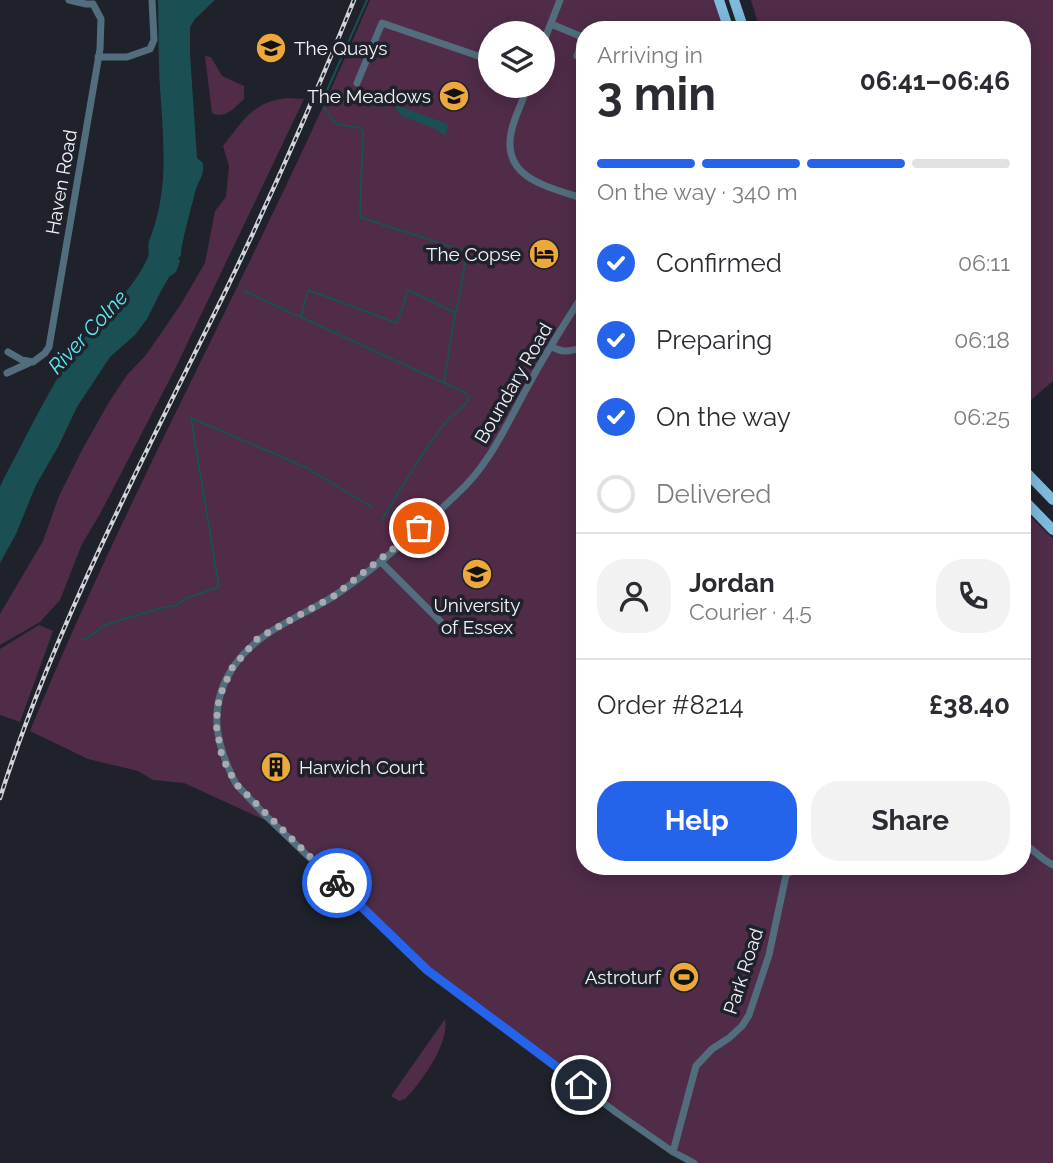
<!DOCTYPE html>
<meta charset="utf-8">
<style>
body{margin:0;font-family:Raleway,sans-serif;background:#f2f2f3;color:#2b2b33;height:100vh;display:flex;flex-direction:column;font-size:26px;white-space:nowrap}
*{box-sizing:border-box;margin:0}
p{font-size:23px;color:#7c7c81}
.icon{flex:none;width:38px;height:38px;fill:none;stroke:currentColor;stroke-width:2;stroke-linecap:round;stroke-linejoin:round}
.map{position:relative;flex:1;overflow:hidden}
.drawer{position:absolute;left:576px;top:21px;width:455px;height:854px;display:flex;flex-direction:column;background:#fff;border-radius:28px;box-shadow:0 4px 18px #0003}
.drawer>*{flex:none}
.tools{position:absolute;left:478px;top:21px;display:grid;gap:14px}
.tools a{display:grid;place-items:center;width:77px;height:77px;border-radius:50%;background:#fff;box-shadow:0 4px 18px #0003;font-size:35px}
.pin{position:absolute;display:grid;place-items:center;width:60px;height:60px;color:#fff;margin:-30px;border:4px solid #fff;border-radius:50%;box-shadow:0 2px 7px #0007}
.courier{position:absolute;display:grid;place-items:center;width:70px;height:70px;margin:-35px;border:5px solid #2563eb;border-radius:50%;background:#fff;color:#222;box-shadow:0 2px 9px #0007}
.summary em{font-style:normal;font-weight:700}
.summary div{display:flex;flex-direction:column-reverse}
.summary{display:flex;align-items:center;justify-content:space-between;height:119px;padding:0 21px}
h1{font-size:46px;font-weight:700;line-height:52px}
.bar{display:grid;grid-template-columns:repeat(4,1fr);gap:10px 7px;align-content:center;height:84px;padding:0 21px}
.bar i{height:9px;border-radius:5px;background:#e1e1e2}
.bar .selected{background:#2563eb}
.bar p{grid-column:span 4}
.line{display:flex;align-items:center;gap:18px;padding:0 21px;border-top:2px solid #e1e1e2}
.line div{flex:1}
.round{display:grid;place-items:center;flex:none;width:74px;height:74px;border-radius:28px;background:#f2f2f3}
ol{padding:0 21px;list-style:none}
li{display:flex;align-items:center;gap:21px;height:77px}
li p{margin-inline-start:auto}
li .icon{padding:7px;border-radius:50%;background:#2563eb;color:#fff;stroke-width:4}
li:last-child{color:#7c7c81}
li i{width:38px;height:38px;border:4px solid #e1e1e2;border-radius:50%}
.cta{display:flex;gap:14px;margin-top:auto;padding:14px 21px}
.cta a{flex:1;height:80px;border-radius:28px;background:#2563eb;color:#fff;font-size:28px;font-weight:700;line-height:80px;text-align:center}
.cta a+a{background:#f2f2f3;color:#2b2b33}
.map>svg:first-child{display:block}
</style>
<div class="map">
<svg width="1053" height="1163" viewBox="0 0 1053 1163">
<rect width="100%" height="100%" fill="#1f222b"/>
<!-- green -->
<path fill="#502c49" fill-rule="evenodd" d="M370,0H714L723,30H584V866H1022V508L1053,539V1163H694L673,1152L451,990L278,826L184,783L153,780L138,771L88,759L30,731C132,482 265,248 370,0ZM490,33H542V86H490Z
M751,0H1053V381L1025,405L1022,401V30H760Z
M205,56L211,57L222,76L244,86V99C235,107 225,120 212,113Z
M288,98L304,99L176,367L100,514L82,544L60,600L40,622L0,645V614L43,541L59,496L82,450L109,402L127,375L146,355L181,304L205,263L215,211L226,197L229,166L223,146C243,121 253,101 288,98Z
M39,625L53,631L20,722L0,715V649Z
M445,1019C450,1043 421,1083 405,1099L399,1101L391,1096Z"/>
<!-- water -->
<path fill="#1a4f53" d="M158,0H215L195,19L190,27V54L197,158L203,163C204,177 200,177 196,189C193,201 180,247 181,256L178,258L180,261L176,272L169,277L161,291L147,319L135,335L110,357L77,407L58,447L36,485L16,534L0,563V487L4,478C28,434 50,385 80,344C102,315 134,290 148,257C150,252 147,247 149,241C168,194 164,152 161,101C158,68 159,34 158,0Z
M393,104L445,123L448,126L445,136L435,129L400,115Z"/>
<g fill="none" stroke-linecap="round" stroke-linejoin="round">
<!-- stream -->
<path stroke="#1a4f53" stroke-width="2" d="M313,96L325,95L367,0
M244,291L466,393L469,397C464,411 452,413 444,424C421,455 401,487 382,520
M301,317L308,290L397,323L408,290L456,313L467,252L360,217L363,131L360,128L336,124L325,109L322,95
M444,382L455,315
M82,639H86L105,625L161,608L175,606L187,598L219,587L191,418L307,468L373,508"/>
<!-- minor -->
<path stroke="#526e7e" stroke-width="7" d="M69,0L86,4H93
M551,24L580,36L582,42L577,56
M542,46L560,0
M98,57H127L150,49L154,40L152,0
M357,83L382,23L490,60
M528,86C523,101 514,117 511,133C502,180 551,187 584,199
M584,293C565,323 546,352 529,384C507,423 491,463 457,494C419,530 378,567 334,596C298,619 257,630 232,669C207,708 216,745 236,784L265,815L427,970L617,1113L673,1152L694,1163
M551,346C563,354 571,351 584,347
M8,352L22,360L33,362L45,353L49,347L100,49L101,19L93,4
M7,373L29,363
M380,561L440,621
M1022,843C1034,849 1040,859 1053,865
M673,1152L696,1066L712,1049L729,1038L742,1026L749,1015L769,955L786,875L798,866"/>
<!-- major -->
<path stroke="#7fbadc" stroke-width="10" d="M719,0L729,30
M734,0L744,30
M1022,468L1053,500
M1022,498L1053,530"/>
<!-- rail casing -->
<g stroke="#d2d4da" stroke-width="4.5">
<path id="rail" d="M0,798C57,620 146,454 228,286C273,192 315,97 354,0"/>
</g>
<!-- rail -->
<use href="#rail" stroke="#1f222b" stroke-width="2" stroke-dasharray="5" stroke-linecap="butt"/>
</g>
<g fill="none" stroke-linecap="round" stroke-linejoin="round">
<!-- done -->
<path stroke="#a8aab2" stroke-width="7" stroke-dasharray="0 12.6" d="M337,883L236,784L222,757L216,724L219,698L232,668L258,638L334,596L419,528"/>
<!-- route -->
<path stroke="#2563eb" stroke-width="9" d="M337,883L427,970L581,1085"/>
</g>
<!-- icons -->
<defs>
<g id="university-disc" transform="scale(1.575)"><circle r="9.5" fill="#eda83b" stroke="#1f222b"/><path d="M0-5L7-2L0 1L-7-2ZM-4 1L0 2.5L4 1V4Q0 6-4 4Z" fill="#111"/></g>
<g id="hotel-disc" transform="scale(1.575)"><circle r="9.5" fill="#eda83b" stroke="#1f222b"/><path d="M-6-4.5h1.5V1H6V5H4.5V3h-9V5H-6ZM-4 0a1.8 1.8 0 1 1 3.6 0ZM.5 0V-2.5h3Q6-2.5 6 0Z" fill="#111"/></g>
<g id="building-disc" transform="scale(1.575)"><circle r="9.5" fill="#eda83b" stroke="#1f222b"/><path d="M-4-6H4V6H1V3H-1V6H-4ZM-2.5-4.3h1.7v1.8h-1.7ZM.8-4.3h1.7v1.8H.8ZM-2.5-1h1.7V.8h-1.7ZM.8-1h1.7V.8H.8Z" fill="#111"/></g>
<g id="stadium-disc" transform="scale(1.575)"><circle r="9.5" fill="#eda83b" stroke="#1f222b"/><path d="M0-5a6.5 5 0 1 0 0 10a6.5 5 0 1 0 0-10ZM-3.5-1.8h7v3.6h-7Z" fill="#111"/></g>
</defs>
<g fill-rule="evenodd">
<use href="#university-disc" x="271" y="48"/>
<use href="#university-disc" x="454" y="96"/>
<use href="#hotel-disc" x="544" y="254"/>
<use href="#university-disc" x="477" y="574"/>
<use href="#building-disc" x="276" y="767"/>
<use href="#stadium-disc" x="684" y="977"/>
</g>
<g text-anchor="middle" stroke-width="7" stroke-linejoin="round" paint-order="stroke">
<!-- poi labels -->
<g font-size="19" fill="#f2f4fa" stroke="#1f222b" text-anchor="end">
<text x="294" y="55" text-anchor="start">The Quays</text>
<text x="431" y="103">The Meadows</text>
<text x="521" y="261">The Copse</text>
<text x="477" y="612" text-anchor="middle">University<tspan x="477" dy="22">of Essex</tspan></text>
<text x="299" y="774" text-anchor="start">Harwich Court</text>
<text x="661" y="984">Astroturf</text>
</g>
<!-- street labels -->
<g font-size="19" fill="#f2f4fa" stroke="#1f222b">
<text transform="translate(61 182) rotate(-80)" y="7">Haven Road</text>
<text transform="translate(513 383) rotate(-60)" y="7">Boundary Road</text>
<text transform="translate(743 971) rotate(-72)" y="7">Park Road</text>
</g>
<!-- water labels -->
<g font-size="21" font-style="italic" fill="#5decf6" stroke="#1f222b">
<text transform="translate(88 332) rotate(-47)" y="7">River Colne</text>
</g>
</g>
</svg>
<div class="tools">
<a><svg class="icon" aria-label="layers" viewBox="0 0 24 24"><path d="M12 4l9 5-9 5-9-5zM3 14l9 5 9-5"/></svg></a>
</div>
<div class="pin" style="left:419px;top:528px;background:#ea580c"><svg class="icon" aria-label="bag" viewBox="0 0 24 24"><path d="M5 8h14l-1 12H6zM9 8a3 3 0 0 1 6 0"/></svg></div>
<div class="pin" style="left:581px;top:1085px;background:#1f2937"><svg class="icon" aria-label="home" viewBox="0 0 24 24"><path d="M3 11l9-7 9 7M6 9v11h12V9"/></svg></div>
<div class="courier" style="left:337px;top:883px"><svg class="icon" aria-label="bike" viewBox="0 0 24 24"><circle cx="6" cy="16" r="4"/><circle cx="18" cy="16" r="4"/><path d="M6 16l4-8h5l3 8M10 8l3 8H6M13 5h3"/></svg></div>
<section class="drawer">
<div class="summary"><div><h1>3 min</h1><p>Arriving in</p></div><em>06:41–06:46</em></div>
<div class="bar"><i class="selected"></i><i class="selected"></i><i class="selected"></i><i></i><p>On the way · 340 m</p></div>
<ol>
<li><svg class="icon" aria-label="check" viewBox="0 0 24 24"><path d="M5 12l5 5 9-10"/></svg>Confirmed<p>06:11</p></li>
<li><svg class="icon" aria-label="check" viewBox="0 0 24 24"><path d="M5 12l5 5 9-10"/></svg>Preparing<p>06:18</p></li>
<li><svg class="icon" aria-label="check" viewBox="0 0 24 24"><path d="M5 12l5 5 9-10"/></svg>On the way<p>06:25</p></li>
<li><i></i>Delivered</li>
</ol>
<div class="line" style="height:126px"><a class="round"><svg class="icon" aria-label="person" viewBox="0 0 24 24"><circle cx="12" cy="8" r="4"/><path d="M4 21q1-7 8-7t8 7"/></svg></a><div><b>Jordan</b><p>Courier · 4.5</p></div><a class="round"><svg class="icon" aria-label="phone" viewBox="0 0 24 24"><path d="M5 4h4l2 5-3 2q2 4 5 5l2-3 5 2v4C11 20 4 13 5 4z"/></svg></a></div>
<div class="line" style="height:91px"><div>Order #8214</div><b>£38.40</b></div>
<div class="cta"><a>Help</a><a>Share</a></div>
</section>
</div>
